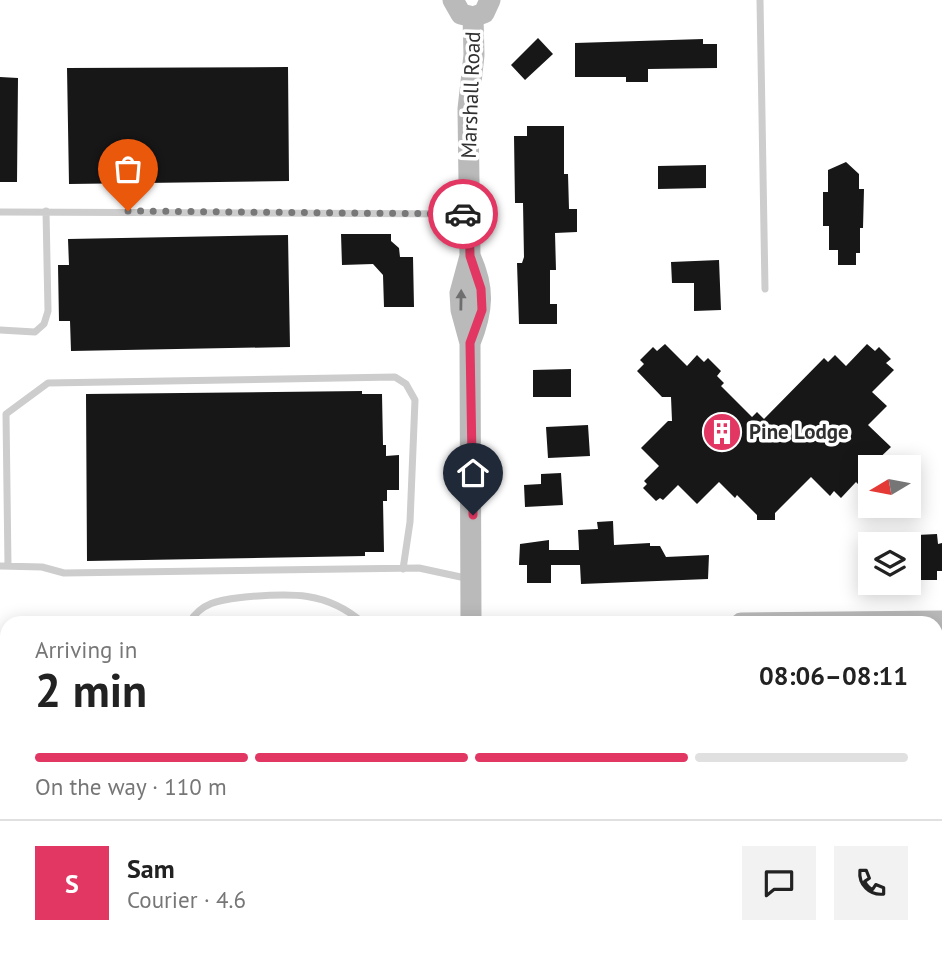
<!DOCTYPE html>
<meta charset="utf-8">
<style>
body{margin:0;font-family:"PT Sans",sans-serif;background:#f2f2f2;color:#222;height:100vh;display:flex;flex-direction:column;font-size:26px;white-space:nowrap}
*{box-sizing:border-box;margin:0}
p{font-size:23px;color:#767676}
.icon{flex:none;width:38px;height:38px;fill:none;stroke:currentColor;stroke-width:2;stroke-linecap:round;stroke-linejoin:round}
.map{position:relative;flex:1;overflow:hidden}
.panel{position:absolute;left:0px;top:616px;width:943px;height:343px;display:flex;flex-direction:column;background:#fff;border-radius:21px 21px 0 0;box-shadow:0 4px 18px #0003}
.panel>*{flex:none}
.needle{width:46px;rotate:260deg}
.tools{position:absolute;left:858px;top:455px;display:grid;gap:14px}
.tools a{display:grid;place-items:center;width:63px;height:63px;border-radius:0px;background:#fff;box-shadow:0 4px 18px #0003;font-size:35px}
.pin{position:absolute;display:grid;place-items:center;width:60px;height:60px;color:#fff;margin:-72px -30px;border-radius:50% 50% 50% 0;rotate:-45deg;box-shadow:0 0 7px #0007}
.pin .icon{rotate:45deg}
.courier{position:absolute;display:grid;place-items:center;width:70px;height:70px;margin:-35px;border:5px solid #e23762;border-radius:50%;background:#fff;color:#222;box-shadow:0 2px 9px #0007}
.head em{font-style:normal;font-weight:700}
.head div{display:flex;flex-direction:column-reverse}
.head{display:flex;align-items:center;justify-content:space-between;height:119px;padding:0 35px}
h1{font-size:46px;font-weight:700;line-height:52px}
.bar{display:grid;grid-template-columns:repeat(4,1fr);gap:10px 7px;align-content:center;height:84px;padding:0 35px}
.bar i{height:9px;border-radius:5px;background:#e0e0e0}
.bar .selected{background:#e23762}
.bar p{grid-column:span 4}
.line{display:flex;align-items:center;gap:18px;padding:0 35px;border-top:2px solid #e0e0e0}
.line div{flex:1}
.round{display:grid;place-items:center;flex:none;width:74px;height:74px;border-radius:0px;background:#f2f2f2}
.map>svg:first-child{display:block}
</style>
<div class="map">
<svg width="942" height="959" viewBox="0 0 942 959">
<rect width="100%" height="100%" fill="#fff"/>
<!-- building -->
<path fill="#171717" d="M538,38L553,54L525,80L511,65Z
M703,39V44H717V68L648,69V82H626V77H575V43Z
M288,67L289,181L69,184L67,68Z
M0,77L18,78L17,182H0Z
M527,126H564V174H568L569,209H577V232L555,233L556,270H550V304H557V324H519L517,263H522L524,257L523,203H515L514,136H527Z
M846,162L859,174V189H864L863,228H860V253H856V265H838V250H829V226H823V192H828V170Z
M706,165V188L658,189V166Z
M341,234H391V241L399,248L400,257H413L414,307H384L383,275L373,264L342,265Z
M288,235L290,347L71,351L70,321H59L58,265H69L68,239Z
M719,260L721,310L694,311V283H672L671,262Z
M665,344L687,366L697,355L704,362L708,358L721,371L717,376L724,383L721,386L752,417L757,412L764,419L824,358L828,362L835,355L846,366L867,344L875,351L879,347L891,359L886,363L894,370L872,392L887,406L868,425L891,447L870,467V496L856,482L841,498L834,491L830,496L811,477L775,513V520H757V515L737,495L735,498L719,482L697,504L678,485L663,500L660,498L656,501L643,488L647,484L644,481L659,466L641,448L668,421H672L671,397H662L637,371L644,364L640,360L653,347L657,351Z
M571,369V397H533V370Z
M362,391V394H382L383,445H386V456L399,455V490H387V501H383L384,552H365V556L87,561L86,394Z
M588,425L590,456L548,458L546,427Z
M561,473L563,505L525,507L524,485L541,484V474Z
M613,521L614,545L650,543V546H660L666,557L709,555L708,579L581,584L580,565H551V583H527V565H519L520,544L549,540V550H579L578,530L598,529L597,522Z
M937,534L938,544L942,543V571H937V580H920L917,535Z"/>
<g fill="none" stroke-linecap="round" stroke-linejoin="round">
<!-- lane -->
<path stroke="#cdcdcd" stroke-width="7" d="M760,0L765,289
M0,212L468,214
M0,330L35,332L44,324L48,311L46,211
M0,566L42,567L64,573L419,568L470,579
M8,566L6,414L48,383L395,377L406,384L415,400L410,522L403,569
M189,623C202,601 221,600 245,597C290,593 327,591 363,623
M0,677L7,676"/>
<!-- secondary -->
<path stroke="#bababa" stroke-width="21" d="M453,0L461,14L473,17L484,13L490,0
M470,256C485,288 483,311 470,343
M471,623L470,343L461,310L460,293L470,256L468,109L474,55L473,17
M741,623L942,621
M936,644H942
M192,959L197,952"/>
</g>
<!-- one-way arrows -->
<defs><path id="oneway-solid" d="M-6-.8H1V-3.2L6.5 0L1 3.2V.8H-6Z" transform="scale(1.75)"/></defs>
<use fill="#6e6e6e" href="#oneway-solid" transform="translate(461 300) rotate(-89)"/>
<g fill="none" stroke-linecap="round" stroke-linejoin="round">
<!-- done -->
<path stroke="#787878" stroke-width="7" stroke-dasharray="0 12.6" d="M128,211L463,214"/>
<!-- route -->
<path stroke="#e23762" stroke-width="9" d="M463,214H469L470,256L481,289L482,310L470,343L473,515"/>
</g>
<!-- icons -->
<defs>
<g id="building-disc" transform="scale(2.0125)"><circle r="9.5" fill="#e23762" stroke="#fff"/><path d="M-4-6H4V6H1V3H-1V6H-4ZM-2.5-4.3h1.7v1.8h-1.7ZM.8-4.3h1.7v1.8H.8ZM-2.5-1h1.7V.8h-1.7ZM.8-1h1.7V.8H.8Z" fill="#fff"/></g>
</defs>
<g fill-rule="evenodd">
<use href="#building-disc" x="722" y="432"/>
</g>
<g text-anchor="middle" stroke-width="7" stroke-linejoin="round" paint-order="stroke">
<!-- street labels -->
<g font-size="21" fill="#303030" stroke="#fff">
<text transform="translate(471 95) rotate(-88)" y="7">Marshall Road</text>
</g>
<!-- poi labels -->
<g font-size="21" font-weight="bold" fill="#303030" stroke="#fff" text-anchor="start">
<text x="749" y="439">Pine Lodge</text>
</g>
</g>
</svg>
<div class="tools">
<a><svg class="needle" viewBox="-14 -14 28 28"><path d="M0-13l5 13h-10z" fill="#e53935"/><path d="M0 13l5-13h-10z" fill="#767676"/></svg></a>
<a><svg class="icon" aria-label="layers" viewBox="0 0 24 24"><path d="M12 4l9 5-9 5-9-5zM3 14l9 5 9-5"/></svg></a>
</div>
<div class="pin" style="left:128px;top:211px;background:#ea580c"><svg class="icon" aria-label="bag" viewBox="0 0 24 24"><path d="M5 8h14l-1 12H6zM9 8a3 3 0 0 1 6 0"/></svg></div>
<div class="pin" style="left:473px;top:515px;background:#1f2937"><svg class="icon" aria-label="home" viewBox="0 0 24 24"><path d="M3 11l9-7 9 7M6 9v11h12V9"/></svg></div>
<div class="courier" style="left:463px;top:214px"><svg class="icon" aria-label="car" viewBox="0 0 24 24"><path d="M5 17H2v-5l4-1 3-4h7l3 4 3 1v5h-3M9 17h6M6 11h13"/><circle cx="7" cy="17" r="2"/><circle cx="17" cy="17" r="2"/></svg></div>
<section class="panel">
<div class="head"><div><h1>2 min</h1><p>Arriving in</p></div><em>08:06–08:11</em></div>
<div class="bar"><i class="selected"></i><i class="selected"></i><i class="selected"></i><i></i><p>On the way · 110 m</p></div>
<div class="line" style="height:126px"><b class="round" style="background:#e23762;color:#fff">S</b><div><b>Sam</b><p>Courier · 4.6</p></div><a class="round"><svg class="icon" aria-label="chat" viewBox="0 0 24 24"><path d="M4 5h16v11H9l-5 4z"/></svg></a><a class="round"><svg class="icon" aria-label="phone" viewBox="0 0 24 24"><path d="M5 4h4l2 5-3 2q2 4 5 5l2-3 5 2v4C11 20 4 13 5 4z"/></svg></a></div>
</section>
</div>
